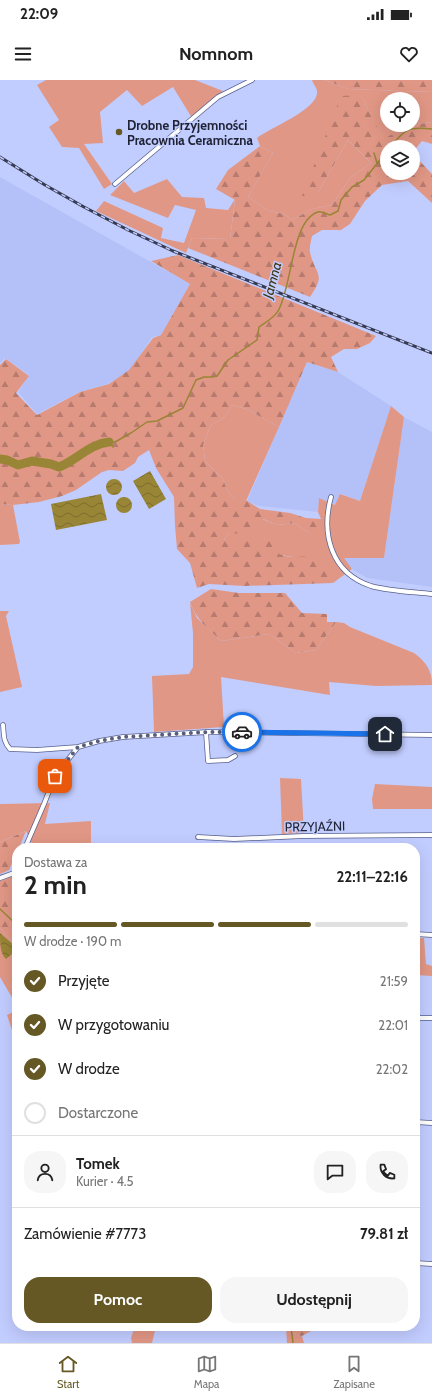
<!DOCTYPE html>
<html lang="pl">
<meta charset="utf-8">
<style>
body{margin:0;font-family:Cabin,sans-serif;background:#f6f6f6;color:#222;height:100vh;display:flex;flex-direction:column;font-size:15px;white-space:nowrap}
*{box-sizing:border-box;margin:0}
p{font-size:13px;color:#767676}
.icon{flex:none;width:22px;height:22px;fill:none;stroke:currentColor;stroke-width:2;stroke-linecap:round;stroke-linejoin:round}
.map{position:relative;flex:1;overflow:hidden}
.drawer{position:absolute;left:12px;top:763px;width:408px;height:488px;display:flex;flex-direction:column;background:#fff;border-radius:16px;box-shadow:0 4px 16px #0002}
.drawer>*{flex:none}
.controls{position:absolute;left:380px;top:12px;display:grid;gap:8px}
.controls a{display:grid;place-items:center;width:40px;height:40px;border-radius:50%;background:#fff;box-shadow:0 4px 16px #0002;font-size:20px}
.pin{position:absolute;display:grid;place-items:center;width:34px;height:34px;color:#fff;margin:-17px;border-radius:8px;box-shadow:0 2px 6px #0006}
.courier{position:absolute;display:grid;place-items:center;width:40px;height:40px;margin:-20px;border:3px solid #1a73e8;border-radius:50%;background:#fff;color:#222;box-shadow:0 1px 5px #0007}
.overview em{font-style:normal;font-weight:700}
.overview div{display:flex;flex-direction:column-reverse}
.overview{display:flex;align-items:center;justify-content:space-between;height:68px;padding:0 12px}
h1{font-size:26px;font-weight:700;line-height:30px}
.bar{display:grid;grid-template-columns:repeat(4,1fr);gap:6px 4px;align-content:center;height:48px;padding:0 12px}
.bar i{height:5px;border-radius:3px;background:#e0e0e0}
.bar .current{background:#655825}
.bar p{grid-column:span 4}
.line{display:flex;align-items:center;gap:10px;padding:0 12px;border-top:1px solid #e0e0e0}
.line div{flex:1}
.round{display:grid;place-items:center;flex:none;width:42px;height:42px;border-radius:16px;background:#f6f6f6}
ol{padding:0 12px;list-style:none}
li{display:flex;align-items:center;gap:12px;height:44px}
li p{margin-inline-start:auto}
li .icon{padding:4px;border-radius:50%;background:#655825;color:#fff;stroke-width:4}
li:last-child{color:#767676}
li i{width:22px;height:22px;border:2px solid #e0e0e0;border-radius:50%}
.action{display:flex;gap:8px;margin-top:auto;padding:8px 12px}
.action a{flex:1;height:46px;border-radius:16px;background:#655825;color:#fff;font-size:16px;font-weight:700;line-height:46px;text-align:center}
.action a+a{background:#f6f6f6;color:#222}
.status{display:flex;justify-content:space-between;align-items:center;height:28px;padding:0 20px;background:#fff;direction:ltr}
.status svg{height:11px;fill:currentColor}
header{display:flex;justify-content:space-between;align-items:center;height:52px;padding:0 12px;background:#fff;font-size:18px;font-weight:700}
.tab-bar{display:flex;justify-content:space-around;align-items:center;height:56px;border-top:1px solid #e0e0e0;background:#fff;font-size:11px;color:#767676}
.tab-bar a{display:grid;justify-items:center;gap:2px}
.tab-bar .current{color:#655825}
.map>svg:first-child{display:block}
</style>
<div class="status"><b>22:09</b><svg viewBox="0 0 49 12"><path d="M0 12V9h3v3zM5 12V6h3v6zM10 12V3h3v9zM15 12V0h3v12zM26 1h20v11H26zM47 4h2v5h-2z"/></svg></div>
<header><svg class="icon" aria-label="menu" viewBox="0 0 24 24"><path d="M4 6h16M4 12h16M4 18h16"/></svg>Nomnom<svg class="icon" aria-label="heart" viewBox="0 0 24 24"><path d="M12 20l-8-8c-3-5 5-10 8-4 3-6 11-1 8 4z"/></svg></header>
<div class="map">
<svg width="432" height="1263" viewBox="0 0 432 1263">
<defs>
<pattern id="forest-firs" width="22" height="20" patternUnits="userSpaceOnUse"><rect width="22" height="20" fill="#e19785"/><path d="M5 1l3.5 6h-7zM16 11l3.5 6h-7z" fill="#b67b6e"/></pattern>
<pattern id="water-waves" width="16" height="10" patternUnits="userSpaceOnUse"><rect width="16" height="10" fill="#998536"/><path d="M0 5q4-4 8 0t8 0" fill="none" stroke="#7c6c2e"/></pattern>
</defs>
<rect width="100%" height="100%" fill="#c2cdff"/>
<!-- built -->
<path fill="#b4c1f8" d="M0,97L190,204L161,255L152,257L130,290L108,304L79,312L37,334L18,312L29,295L5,278L0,283Z
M307,282L338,292L391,326L360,421L341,414L336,425L319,418L318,432L259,426L247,421Z
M404,337L432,352V507L367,498L352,489L343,478H384Z"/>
<!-- green -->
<path fill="#e19785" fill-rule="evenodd" d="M46,0H195L223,11L192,38L173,7L142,26L127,10L100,32L103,63L84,64L112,104L104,109L79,68L62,67L49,47L59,40L37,5Z
M312,0H325L348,9L432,12V42L411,45L383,60L361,15L316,116L348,60L371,83L350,98L332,125L312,129L292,140L284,134L269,131L248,117L273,73L260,66L257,58C269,48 320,29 317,11C317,8 313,4 312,0ZM387,19H413V45H387Z
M167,99L182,117L204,118L206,128L228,130L235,119L230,159L192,158L186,173L96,131L104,121L163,148L161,158L184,163L196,130L175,125L168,138L110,115L124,101L134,113Z
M232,325L246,329L279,347L246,421L244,419H235L227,410L223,399L205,381L203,365L211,345L222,339L228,333Z
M391,326L404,337L384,478H344L352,489L333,503L326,494L293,477L229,466L224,459L230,452L262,439L277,445L295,443L309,453L321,439L318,432L319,418L335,425L340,414L360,421Z
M0,424L13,425L20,462L19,464L0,465Z
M190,523L197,538L221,561L269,554L296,573L316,570L336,542L344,543L350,547L414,573C426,582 432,590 432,605L376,606L329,602L330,615L221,597L224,647L154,652L152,596L189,594L193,587V553Z
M0,531H9L6,536L22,607L0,612Z
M280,698L301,699L304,753L282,754Z
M375,704L432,707V729H373L372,719Z
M50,723L45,744L91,741V767L179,763V768H38L31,762L26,751L0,762V724Z
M229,763L280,764L281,768H229Z
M0,848L17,867V926L0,897Z
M415,858H424L426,884L432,886V896L415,895Z
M17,930V965L7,935Z
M135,1246H156L152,1263H132L131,1258Z
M286,1246L296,1255L302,1256L304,1263H287Z"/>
<!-- forest -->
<path fill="url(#forest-firs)" d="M325,0H432V12L348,9Z
M361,15L383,59L411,45L432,42V64L422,61L413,72V67H387V93H413V74L432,94V123L408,101L382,105L365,121L350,144L341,150H322L312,156C311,161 309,168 310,172C315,196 327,192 310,217L188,168L192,158L230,159L235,120L216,109L228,90L260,66L273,73L248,117L269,131L284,134L292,140L312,129L332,125L350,98L371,83L348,60L316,116H302L341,16Z
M178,175L376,256L370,263L357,269H344L331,277L338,292L307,282L279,347L246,329L232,325L228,333L222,339L211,345L203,365L205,381L223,399L227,410L235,419H244L260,429L290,433L306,438L321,439L320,451L309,453L295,443L277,445L263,439L265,447C255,454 241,456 230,452L224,459L229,465L237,459L260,458L272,462L279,467V474L285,476L293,477L315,476L333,503L244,506L209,504L197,508L190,483L177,469L175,446L174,417L156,388L149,370L138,377L135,383L123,391L109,390L102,392L76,410L62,416L39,422L13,425L0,424V285L6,279L29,296L16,313L37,335L80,312L109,304L129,290L153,258L161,255L190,204L151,181Z
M211,509L239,513H285L302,533L327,534V542H336L316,570L296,573L269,554L221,561C208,548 196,540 190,522Z
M26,751L19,768H17V772L9,790L0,794V762Z
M17,793V867L0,848V801L14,795Z
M287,1246H320L302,1256L296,1255Z"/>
<!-- water -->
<path fill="url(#water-waves)" d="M150,391L166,419L149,429L133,401Z
M106 407a8 8 0 1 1 16 0a8 8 0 1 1-16 0Z
M101,414L107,440L56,450L51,424Z
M116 425a8 8 0 1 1 16 0a8 8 0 1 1-16 0Z
M0,853L16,867L12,874L6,879C0,874 0,862 0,853Z"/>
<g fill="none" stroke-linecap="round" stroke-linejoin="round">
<!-- stream -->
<path stroke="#998536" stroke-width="1.5" d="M390,67C405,49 409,46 432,49
M374,73L377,83
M109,362H115L131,353L147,342L157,341L183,328L196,300L204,297H212L217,296L228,280L257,260L259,247C266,242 274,238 278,231C292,209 291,140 318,132C322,131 326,134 330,135L338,131L341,120L352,107L364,100L387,71
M109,362L113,367
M0,829L17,845
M291,1246L293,1263"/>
<!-- river -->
<path stroke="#998536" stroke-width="9" d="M0,379L7,380L18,385L32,381L51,384L59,387C77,380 89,364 109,362"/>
<!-- minor casing -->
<g stroke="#58618d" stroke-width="5.5">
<path id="minor" d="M115,104L218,17L252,0
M331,417C321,454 331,493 371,506C388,511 414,512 432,514
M3,645C4,654 3,662 10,669L37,670L78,667
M206,652L208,681L228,680L235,676
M198,757L234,759L303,756L432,755
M25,768L44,724L55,696L78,667L99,661L123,657L208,652L432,655
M0,798L14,793L17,786
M415,854L432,855
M415,938H432
M415,1042L432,1043
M415,1183L432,1184"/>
</g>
<!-- minor -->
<use href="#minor" stroke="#fff" stroke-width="4"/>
<!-- rail casing -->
<g stroke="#363b52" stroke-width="3">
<path id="rail" d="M0,77L45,105L84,127L128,150L173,171L432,273"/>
</g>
<!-- rail -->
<use href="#rail" stroke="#c2cdff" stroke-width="1.5" stroke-dasharray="4.5" stroke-linecap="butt"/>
</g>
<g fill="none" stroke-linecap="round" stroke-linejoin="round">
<!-- done -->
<path stroke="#575e7b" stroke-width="4" stroke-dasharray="0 7.2" d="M55,696L78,667L99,661L123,657L208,652H242"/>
<!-- route -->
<path stroke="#1a73e8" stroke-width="5" d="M242,652L385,654"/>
</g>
<!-- markers -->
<circle fill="#655825" stroke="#c2cdff" stroke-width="1.5" cx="119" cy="52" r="4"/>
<g text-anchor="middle" stroke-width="3" stroke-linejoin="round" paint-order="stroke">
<!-- poi labels -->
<g font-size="13" font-weight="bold" fill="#1e2234" stroke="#c2cdff" text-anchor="start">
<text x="127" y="50">Drobne Przyjemności<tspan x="127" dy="15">Pracownia Ceramiczna</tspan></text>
</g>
<!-- street labels -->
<g font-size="13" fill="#1e2234" stroke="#c2cdff">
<text transform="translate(315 746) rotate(-1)" y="5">PRZYJAŹNI</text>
</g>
<!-- water labels -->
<g font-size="14" font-style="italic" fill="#39300c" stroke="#c2cdff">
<text transform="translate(272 200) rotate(-75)" y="5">Jamna</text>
</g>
</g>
</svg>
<div class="controls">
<a><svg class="icon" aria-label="locate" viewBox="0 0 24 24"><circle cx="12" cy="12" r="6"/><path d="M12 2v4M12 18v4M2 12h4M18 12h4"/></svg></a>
<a><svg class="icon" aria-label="layers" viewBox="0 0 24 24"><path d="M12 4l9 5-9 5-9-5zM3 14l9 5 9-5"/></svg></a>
</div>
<div class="pin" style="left:55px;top:696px;background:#ea580c"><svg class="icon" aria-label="bag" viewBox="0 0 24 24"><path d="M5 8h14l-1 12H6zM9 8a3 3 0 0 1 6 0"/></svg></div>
<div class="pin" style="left:385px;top:654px;background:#1f2937"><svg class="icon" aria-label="home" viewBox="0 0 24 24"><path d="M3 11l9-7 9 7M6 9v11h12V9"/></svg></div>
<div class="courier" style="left:242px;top:652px"><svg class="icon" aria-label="car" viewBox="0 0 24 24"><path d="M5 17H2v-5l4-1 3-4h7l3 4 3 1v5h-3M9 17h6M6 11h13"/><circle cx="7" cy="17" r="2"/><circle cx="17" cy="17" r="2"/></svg></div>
<section class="drawer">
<div class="overview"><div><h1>2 min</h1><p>Dostawa za</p></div><em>22:11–22:16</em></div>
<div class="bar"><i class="current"></i><i class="current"></i><i class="current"></i><i></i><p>W drodze · 190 m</p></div>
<ol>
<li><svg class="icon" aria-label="check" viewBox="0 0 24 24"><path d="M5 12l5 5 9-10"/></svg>Przyjęte<p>21:59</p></li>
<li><svg class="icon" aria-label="check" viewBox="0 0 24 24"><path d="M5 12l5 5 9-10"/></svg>W przygotowaniu<p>22:01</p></li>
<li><svg class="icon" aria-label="check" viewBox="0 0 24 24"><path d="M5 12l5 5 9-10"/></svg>W drodze<p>22:02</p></li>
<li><i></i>Dostarczone</li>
</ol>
<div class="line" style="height:72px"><a class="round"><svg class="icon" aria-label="person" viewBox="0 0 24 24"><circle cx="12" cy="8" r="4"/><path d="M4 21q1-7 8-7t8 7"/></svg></a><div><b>Tomek</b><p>Kurier · 4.5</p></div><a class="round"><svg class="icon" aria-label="chat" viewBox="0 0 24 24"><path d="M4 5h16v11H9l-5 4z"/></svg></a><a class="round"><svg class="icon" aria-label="phone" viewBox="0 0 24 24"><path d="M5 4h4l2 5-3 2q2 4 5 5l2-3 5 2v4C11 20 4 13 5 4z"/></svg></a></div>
<div class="line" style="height:52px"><div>Zamówienie #7773</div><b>79.81 zł</b></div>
<div class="action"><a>Pomoc</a><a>Udostępnij</a></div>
</section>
</div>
<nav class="tab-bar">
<a class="current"><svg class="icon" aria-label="home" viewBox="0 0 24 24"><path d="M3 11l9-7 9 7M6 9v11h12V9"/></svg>Start</a>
<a><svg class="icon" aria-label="map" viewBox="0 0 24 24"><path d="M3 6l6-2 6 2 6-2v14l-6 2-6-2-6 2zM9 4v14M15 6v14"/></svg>Mapa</a>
<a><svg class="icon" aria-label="saved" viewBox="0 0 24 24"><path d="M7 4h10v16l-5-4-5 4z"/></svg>Zapisane</a>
</nav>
